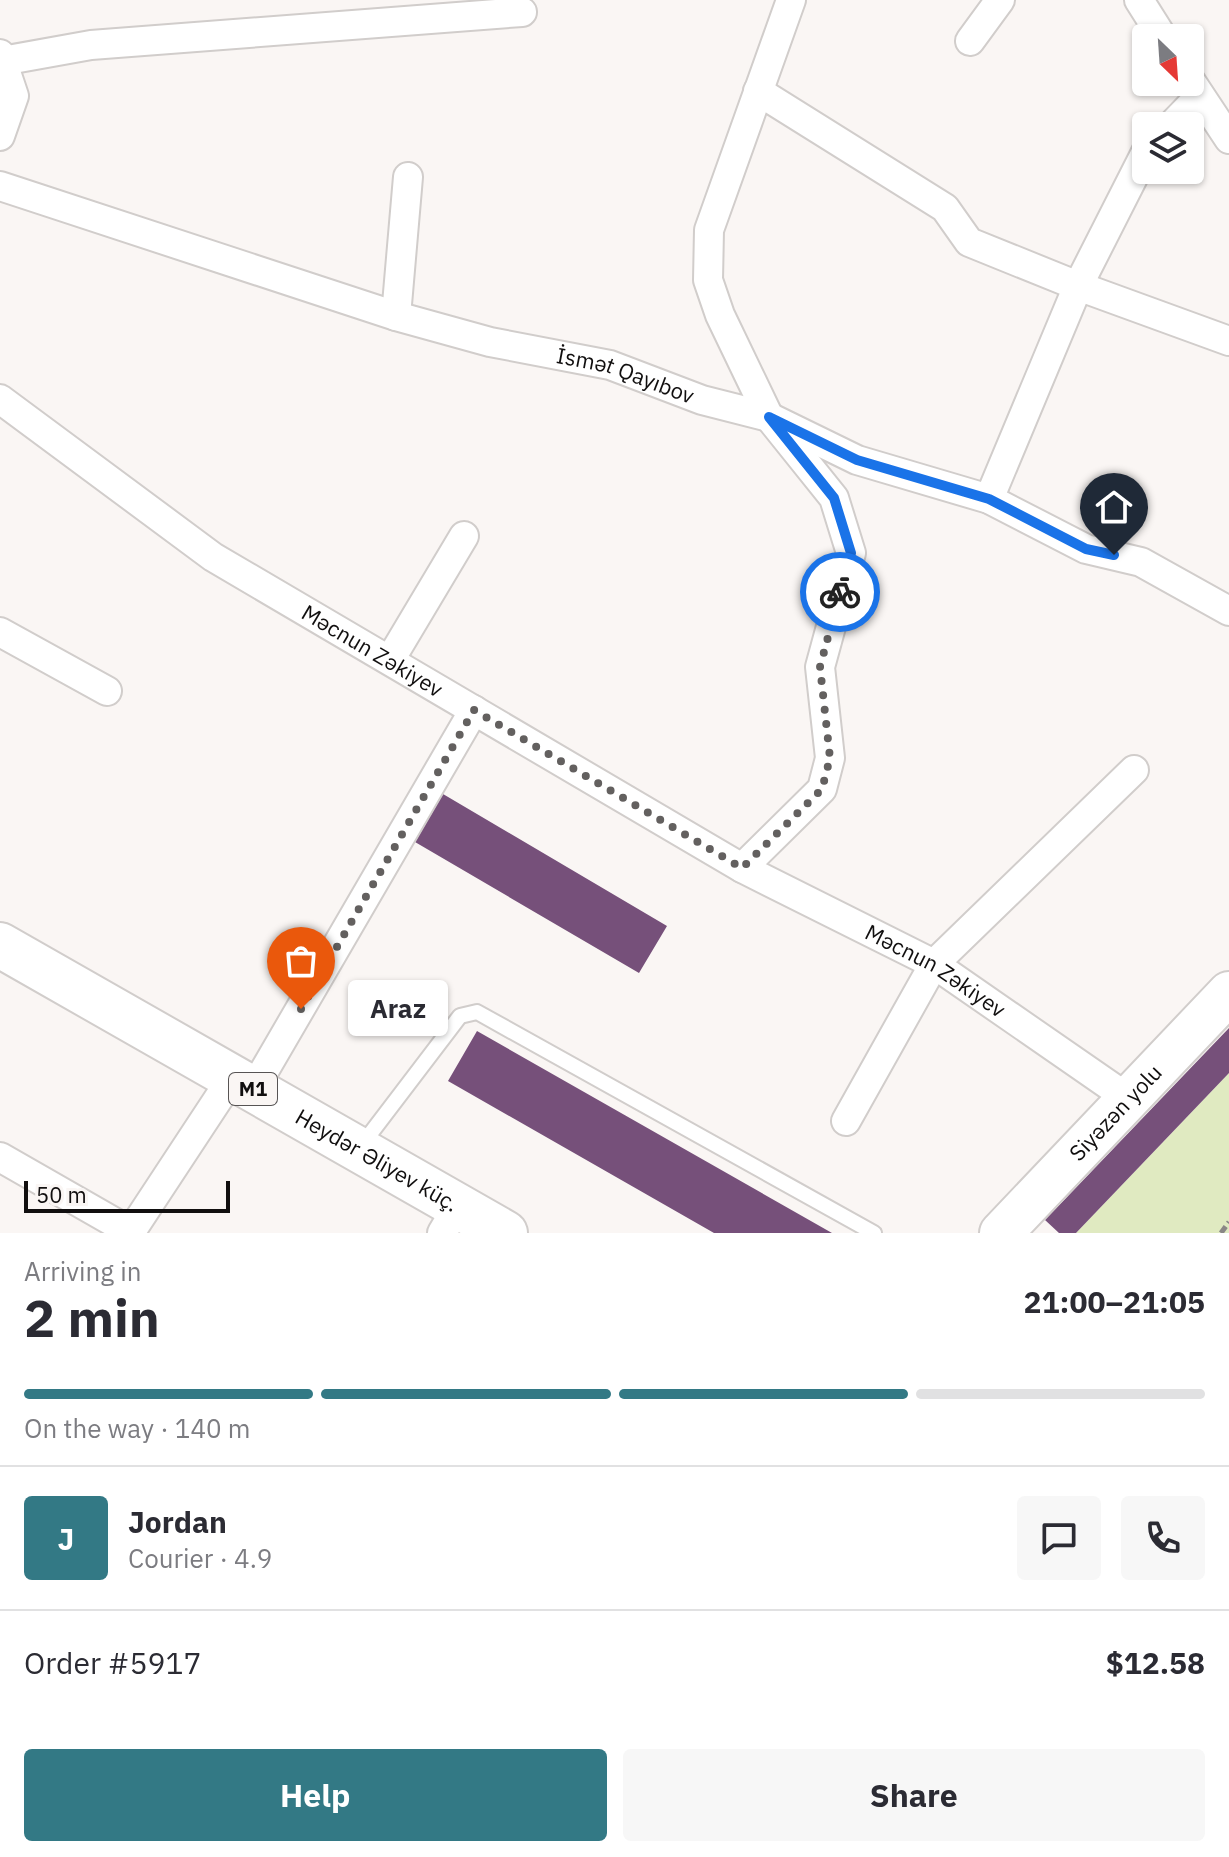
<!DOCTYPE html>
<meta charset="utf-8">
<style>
body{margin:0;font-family:"IBM Plex Sans",sans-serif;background:#f7f7f7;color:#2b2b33;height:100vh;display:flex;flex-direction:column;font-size:30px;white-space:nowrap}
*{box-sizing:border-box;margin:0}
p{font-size:26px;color:#7c7c81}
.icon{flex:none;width:44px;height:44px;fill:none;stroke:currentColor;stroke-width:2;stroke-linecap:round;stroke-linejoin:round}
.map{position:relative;height:1233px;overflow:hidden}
.details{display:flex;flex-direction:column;background:#fff;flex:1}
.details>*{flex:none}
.needle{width:52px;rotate:155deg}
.tools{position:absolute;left:1132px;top:24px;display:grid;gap:16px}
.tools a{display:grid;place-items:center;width:72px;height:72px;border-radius:8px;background:#fff;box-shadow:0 2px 6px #0004;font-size:40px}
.scale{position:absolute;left:24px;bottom:20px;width:206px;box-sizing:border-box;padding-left:8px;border:4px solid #110f0f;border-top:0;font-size:22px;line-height:28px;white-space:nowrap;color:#110f0f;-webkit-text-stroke:6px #faf6f4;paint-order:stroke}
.pin{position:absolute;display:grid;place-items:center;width:68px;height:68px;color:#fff;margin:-82px -34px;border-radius:50% 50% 50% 0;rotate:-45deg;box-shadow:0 0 8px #0007}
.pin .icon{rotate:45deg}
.courier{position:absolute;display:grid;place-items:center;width:80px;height:80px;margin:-40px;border:6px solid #1a73e8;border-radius:50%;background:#fff;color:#222;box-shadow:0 2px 10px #0007}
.bubble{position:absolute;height:56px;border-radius:8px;background:#fff;box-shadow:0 2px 6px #0004;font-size:26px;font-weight:700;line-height:56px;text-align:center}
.summary em{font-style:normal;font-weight:700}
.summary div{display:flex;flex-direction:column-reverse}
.summary{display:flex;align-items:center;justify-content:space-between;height:136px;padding:0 24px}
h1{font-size:52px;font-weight:700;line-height:60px}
.bar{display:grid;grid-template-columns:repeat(4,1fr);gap:12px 8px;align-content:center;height:96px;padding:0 24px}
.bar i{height:10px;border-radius:6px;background:#e1e1e2}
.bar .selected{background:#337985}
.bar p{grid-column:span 4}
.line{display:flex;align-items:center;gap:20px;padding:0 24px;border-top:2px solid #e1e1e2}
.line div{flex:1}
.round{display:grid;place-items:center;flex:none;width:84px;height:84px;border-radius:8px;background:#f7f7f7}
.primary-button{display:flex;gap:16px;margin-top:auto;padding:16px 24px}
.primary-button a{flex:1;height:92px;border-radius:8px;background:#337985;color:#fff;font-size:32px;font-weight:700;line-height:92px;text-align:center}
.primary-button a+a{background:#f7f7f7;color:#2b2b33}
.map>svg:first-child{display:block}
</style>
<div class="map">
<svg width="1229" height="1233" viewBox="0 0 1229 1233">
<rect width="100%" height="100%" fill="#faf6f4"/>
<!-- green -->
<path fill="#e0eac1" d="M1229,1073V1233H1076Z"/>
<!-- building -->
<path fill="#76507a" d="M443,794L667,926L639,973L415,842Z
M1229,1028V1073L1076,1233H1059L1045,1220Z
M477,1031L832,1233H714L448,1081Z"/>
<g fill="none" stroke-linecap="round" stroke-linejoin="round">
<!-- lane casing -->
<g stroke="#d1cdcb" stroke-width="18">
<path id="lane" d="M361,1146L460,1016L477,1012L874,1233"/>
</g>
<!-- street casing -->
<g stroke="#d1cdcb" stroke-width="32">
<g id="street">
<path d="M1139,0L1163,38"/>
<path d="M970,41L1000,0"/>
<path d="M0,54L14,96L0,136"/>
<path d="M2,61L91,45L522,12"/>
<path d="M1190,80L1229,139"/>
<path d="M758,91L945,208L969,242L1078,286L1229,341"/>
<path d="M1171,126L1200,96"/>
<path id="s1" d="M0,186L396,316L490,342L610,365L702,400L769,417L857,460L989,499L1086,549L1141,562L1229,611"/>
<path d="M396,316L408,177"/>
<path id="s2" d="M0,399L213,557L742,868L934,964L1129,1099"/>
<path d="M989,499L1078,286L1146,152"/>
<path d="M0,632L107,691"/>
<path d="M390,660L464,536"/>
<path d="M742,868L822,789L830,758L820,667L851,553L834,498L769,417L720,315L708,280L709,230L791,0"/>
<path d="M253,1090L474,710"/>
<path d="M846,1121L934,964L1134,770"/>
<path d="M0,1157L131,1232"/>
<path d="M130,1233L232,1078"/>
<path d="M442,1233L458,1206"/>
</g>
</g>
<!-- secondary casing -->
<g stroke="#d1cdcb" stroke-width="46">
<g id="secondary">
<path id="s3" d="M1001,1233L1229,993"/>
</g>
</g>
<!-- primary casing -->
<g stroke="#d1cdcb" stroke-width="48">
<g id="primary">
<path id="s4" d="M0,945L505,1233"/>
</g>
</g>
<!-- path -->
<path stroke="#8a8786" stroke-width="5" stroke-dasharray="8 4" stroke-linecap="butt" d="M1221,1233L1229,1222"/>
<!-- lane -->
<use href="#lane" stroke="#fff" stroke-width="14"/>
<!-- street -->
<use href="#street" stroke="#fff" stroke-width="28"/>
<!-- secondary -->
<use href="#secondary" stroke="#fff" stroke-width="42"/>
<!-- primary -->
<use href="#primary" stroke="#fff" stroke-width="44"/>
</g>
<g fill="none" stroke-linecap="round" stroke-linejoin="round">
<!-- done -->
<path stroke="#63605f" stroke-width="8" stroke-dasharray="0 14.4" d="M301,1009L474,710L742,868L822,789L830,758L820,667L840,592"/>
<!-- route -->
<path stroke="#1a73e8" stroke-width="10" d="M840,592L851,553L834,498L769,417L857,460L989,499L1086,549L1114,555"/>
</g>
<g text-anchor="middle" stroke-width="8" stroke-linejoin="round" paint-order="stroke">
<!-- shield labels -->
<rect fill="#faf6f4" stroke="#575454" stroke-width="2" x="229" y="1073" width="48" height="32" rx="6"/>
<g font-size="20" font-weight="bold" fill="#110f0f">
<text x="253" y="1096">M1</text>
</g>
<!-- street labels -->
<g font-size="22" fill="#110f0f" stroke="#faf6f4">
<text dy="8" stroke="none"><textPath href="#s1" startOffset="654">İsmət Qayıbov</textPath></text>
<text dy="8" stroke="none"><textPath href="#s2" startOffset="450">Məcnun Zəkiyev</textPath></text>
<text dy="8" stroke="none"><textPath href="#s2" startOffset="1098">Məcnun Zəkiyev</textPath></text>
<text dy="8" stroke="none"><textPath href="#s3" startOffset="166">Siyəzən yolu</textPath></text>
<text dy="8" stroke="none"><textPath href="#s4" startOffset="434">Heydər Əliyev küç.</textPath></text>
</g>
</g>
</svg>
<div class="tools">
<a><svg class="needle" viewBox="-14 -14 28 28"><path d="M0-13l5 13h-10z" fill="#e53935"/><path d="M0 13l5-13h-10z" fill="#7c7c81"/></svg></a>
<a><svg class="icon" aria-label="layers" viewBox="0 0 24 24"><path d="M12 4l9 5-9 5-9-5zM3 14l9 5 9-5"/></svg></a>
</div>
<div class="scale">50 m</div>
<div class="pin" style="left:301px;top:1009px;background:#ea580c"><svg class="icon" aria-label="bag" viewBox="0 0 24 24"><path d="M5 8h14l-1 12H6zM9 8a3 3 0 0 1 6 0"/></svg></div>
<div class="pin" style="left:1114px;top:555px;background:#1f2937"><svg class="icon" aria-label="home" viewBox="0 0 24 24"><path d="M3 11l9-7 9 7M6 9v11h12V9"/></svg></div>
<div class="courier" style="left:840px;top:592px"><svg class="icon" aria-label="bike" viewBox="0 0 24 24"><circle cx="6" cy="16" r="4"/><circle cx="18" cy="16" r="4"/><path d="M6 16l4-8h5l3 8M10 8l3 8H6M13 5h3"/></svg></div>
<div class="bubble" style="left:348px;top:980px;width:100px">Araz</div>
</div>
<section class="details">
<div class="summary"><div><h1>2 min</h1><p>Arriving in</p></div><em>21:00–21:05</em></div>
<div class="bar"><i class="selected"></i><i class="selected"></i><i class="selected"></i><i></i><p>On the way · 140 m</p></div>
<div class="line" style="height:144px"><b class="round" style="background:#337985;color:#fff">J</b><div><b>Jordan</b><p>Courier · 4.9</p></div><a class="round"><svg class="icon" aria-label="chat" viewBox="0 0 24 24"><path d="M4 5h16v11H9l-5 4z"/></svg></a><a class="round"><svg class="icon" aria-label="phone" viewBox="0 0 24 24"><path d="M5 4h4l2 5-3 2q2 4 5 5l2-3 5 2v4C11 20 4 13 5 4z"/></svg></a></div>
<div class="line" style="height:104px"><div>Order #5917</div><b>$12.58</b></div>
<div class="primary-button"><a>Help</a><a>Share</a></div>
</section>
